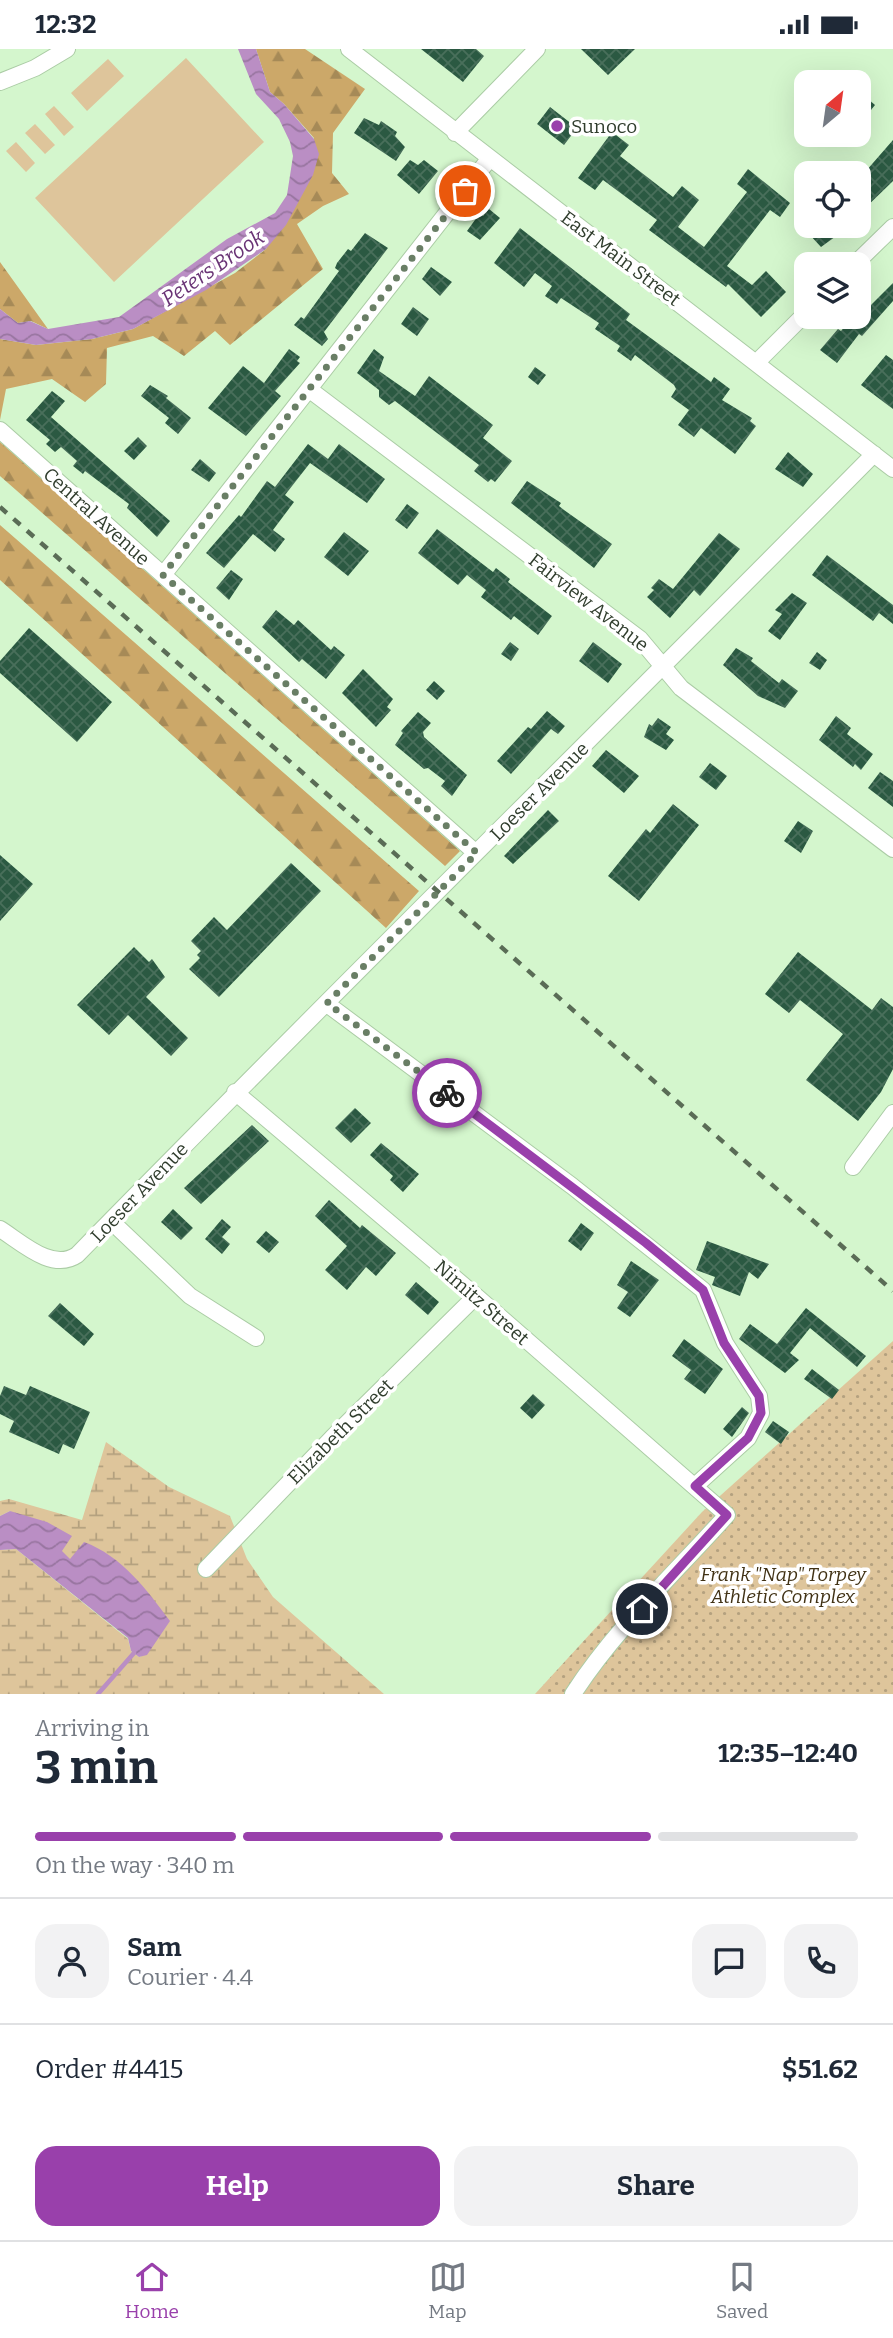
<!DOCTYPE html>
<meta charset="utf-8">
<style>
body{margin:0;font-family:Bitter,serif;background:#f2f2f3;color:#1f2937;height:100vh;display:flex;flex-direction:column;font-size:26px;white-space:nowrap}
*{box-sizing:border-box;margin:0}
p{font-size:23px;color:#747a83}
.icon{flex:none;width:38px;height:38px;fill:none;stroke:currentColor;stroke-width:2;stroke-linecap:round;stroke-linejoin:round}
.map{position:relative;height:1645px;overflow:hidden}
.side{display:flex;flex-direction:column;background:#fff;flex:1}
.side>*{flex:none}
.needle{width:46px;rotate:29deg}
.buttons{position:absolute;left:794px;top:21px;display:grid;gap:14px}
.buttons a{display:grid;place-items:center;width:77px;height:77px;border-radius:14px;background:#fff;box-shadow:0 7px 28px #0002;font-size:35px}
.pin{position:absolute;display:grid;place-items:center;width:60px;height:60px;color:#fff;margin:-30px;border:4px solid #fff;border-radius:50%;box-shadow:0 2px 7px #0007}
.courier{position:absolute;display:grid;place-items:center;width:70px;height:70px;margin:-35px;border:5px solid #9940ab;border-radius:50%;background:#fff;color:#222;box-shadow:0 2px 9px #0007}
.headline em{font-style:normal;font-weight:700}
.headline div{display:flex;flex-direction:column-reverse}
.headline{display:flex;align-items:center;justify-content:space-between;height:119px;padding:0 35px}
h1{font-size:46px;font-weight:700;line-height:52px}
.bar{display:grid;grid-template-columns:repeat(4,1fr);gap:10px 7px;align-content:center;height:84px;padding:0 35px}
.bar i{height:9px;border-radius:5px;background:#e0e1e3}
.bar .current{background:#9940ab}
.bar p{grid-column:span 4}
.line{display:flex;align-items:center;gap:18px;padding:0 35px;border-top:2px solid #e0e1e3}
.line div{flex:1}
.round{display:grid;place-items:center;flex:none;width:74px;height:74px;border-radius:21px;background:#f2f2f3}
.button{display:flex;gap:14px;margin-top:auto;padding:14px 35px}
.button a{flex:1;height:80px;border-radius:21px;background:#9940ab;color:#fff;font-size:28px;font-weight:700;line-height:80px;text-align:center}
.button a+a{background:#f2f2f3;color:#1f2937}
.status{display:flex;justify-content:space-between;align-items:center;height:49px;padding:0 35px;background:#fff;direction:ltr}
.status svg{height:19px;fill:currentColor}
.menu{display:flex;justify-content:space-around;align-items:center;height:98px;border-top:2px solid #e0e1e3;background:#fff;font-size:19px;color:#747a83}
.menu a{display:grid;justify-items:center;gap:4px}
.menu .current{color:#9940ab}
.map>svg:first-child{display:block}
</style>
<div class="status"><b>12:32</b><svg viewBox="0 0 49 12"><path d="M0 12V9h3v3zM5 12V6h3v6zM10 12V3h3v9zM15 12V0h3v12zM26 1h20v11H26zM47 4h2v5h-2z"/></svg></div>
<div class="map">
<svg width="893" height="1645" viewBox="0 0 893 1645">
<defs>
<pattern id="forest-firs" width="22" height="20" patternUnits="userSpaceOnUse" patternTransform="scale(1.75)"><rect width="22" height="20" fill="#cca869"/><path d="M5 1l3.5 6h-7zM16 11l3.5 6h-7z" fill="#a68a57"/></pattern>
<pattern id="wetland-marsh" width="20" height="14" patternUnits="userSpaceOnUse" patternTransform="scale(1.75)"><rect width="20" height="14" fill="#dec59b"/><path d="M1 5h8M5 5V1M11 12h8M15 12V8" fill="none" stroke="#b4a17f"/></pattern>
<pattern id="park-dots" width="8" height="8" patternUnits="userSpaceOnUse" patternTransform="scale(1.75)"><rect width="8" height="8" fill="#dec59b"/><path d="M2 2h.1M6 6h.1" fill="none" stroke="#b4a17f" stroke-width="1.8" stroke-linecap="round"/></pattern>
<pattern id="water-waves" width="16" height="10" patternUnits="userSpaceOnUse" patternTransform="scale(1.75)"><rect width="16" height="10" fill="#ba8ec4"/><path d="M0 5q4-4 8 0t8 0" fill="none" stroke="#9875a0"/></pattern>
<pattern id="building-cross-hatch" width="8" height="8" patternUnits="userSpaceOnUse" patternTransform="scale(1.75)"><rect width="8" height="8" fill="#2b5942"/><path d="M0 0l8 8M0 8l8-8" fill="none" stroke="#496f5b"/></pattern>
</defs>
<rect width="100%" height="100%" fill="#d4f6cd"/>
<!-- green -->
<path fill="#dec59b" d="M186,9L264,93L114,233L35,149Z
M108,10L124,27L87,62L71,44Z
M54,57L74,78L64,87L45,65Z
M35,75L55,96L45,105L25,84Z
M16,93L35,114L26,123L6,102Z"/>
<!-- forest -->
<path fill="url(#forest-firs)" d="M256,0H305L365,40L333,84L332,124L349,145L323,157L297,175L323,220L230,296L215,282L184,307L153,287L107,299L106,335L85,353L52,330L6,340L0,371V290L36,296L92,290L133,280L235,224L266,200L314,89L284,55L270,43Z
M0,213L48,280L31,272L18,274L0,260Z
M0,393L460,802L445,817L0,427Z
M0,476L419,842L386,879L0,531Z"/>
<!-- wetland -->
<path fill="url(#wetland-marsh)" d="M106,1393L169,1438L230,1467L247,1510L273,1548L384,1645H0V1501L16,1500L128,1590L131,1602L139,1608L147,1605L70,1511L10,1462L0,1467V1452L9,1450L82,1471Z"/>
<!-- park -->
<path fill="url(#park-dots)" d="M893,1292V1645H535L702,1463Z"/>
<!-- water -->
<path fill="url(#water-waves)" d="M238,0H256L270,43L284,55L314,90L319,105L313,126L286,176L266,200L206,241L133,280L92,290L36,296L0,290V260L18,274L30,272L48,280L119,268L227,190L275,164L287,146L293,107L290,93L279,70L256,45Z
M10,1462L47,1473L72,1487L62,1502L70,1510L84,1493C122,1507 147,1541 170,1572L147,1606L139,1608L131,1602L128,1589L16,1500L0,1501V1467Z"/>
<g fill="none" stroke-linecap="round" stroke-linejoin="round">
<!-- stream -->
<path stroke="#ba8ec4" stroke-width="4.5" d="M98,1645L134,1604"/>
</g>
<!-- building -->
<path fill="url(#building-cross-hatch)" d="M421,0H476L484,7L463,33Z
M581,0H635L608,26Z
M859,42L875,56L867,66L859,59Z
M550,58L577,79L564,96L537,75Z
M364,69L379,76L381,72L397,83L395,87L405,98L396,112L354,84Z
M612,83L629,96L620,107L673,148L682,137L699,151L678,178L704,198L747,143L737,135L748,120L790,154L780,168L770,161L727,217L752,236L766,222L786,243L761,268L728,235L726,238L649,181L657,171L603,131L595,141L578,129Z
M893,91V132L859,165V130Z
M410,111L418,116L424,111L438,122L419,145L397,126Z
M489,160L500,169L480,191L467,182L480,164L483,167Z
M818,177H830L839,185L821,198L809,185Z
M520,179L630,265L626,271L711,333L714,328L730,340L722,351L752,369L750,372L756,377L735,405L701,379L694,388L678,376L689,361L671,348L676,340L674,336L635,306L631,312L617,302L620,297L595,280L599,274L561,249L557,255L545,247L552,237L535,224L524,238L494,214Z
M365,184L388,199L324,283L328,290L322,297L294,276L301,268L304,270L339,222L335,219L337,214L348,200L351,202Z
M431,218L452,233L440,247L422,230Z
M893,234V252L862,287L859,285L837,314L820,301L838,280L841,282L847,275L850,277L864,259L866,261Z
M413,258L429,270L417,287L401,275Z
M289,300L300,308L297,312L300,314L275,342L281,347L246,387L208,359L243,317L264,334Z
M374,300L384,308L379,322L415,347L429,327L493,376L483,389L512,412L495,433L491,430L488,433L474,422L479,416L395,352L389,356L379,348V341L357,324Z
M886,306L893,311V360L861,336Z
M535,318L546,326L538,336L528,328Z
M150,336L168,347L166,349L191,369L178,385L165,374L169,369L141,347Z
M52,342L65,352L51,368L170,472L157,488L127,459L129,455L85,422L83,425L73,417L77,412L61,398L55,403L46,395L50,391L26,371Z
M138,388L147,397L134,411L124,402Z
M308,395L328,410L339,395L385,430L367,454L310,414L285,446L294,453L273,481L285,490L275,503L253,485L224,519L206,504L239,466L241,468L267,432L275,438Z
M788,403L813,425L803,438L775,420Z
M200,410L216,424L209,433L191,421Z
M527,432L561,454L559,457L564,461L612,495L594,519L511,454Z
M407,455L419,464L407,480L395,471Z
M437,480L493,523L496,519L510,530L508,533L552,567L538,586L514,567L511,571L485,551L481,548L486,541L467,526L458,536L418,504Z
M344,483L369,502L348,527L324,508Z
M719,484L740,500L700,547L694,541L670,569L647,548L654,541L651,539L659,530L673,540Z
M827,506L893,556V575L879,564L873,572L812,526Z
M231,521L243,530L229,551L216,539Z
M792,544L807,554L780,591L768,582L782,565L775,561Z
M276,561L294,576L298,571L331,601L334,597L345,606L326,630L302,610L299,613L262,578Z
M29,579L112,653L77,693L0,624V612Z
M510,593L519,600L511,612L501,605Z
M593,593L622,615L608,634L579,612Z
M736,599L753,609L751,612L779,634L782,630L798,642L785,659L758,647L723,616Z
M817,603L827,611L820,621L809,614Z
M363,620L393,650L387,658L391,661L376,678L342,644Z
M434,632L445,642L437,651L426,641Z
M547,662L565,677L558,685L551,680L511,725L497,712L528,678L531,680Z
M418,663L431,674L423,683L424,688L467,726L452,747L441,737L445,732L428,719L424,720L395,696L403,684L401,682Z
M836,667L851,679L847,685L873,705L861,721L855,715L853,718L819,691Z
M658,669L671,678L666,685L674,691L666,701L644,688L649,675L652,677Z
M606,701L639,727L624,744L592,717Z
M710,714L727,727L716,741L699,728Z
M880,723L893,732V758L868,739Z
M673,755L699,776L639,852L608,827L646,780L650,784Z
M548,761L559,772L513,815L504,807Z
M798,772L813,782L801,804L784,792Z
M0,806L33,835L0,872Z
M291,814L321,842L219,948L189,920L200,909L197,906L201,902L191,892L214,868L227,881Z
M134,898L149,913L152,910L165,928L146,948L188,989L171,1007L128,966L109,986L77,956Z
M798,903L872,961L881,949L893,958V1020L881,1043L858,1072L806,1031L843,985L800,951L789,964L765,945Z
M355,1059L371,1074L351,1094L335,1079Z
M252,1076L269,1092L201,1155L184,1139Z
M381,1094L419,1125L403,1143L390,1131L393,1127L370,1106Z
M329,1151L360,1179L362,1176L396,1204L376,1227L366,1218L347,1241L325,1221L347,1197L315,1167Z
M173,1160L193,1179L181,1191L161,1173Z
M222,1170L231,1178L222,1188L230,1195L222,1205L205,1190Z
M581,1174L594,1184L581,1202L568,1192Z
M266,1182L279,1193L269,1204L256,1193Z
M707,1192L769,1215L758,1230L749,1223L740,1247L712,1236L715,1228L696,1221Z
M631,1212L659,1231L630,1268L617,1259L628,1243L617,1236Z
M416,1233L439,1253L428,1266L405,1246Z
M60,1254L94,1285L84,1297L48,1267Z
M806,1259L866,1307L857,1318L810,1279L790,1304L799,1311L785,1324L739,1290L750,1275L777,1295Z
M684,1290L723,1320L705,1345L684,1330L691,1321L672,1307Z
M812,1320L839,1341L832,1350L804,1330Z
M4,1337L26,1346L30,1337L90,1363L74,1400L63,1395L59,1405L9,1383L14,1372L0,1365V1347Z
M533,1345L545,1356L532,1370L520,1359Z
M742,1358L749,1364L732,1388L723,1380Z
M773,1372L789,1383L781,1395L765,1383Z"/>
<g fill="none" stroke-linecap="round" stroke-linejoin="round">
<!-- minor casing -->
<g stroke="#abcca5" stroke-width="18">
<path id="minor" d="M349,0L893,420
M0,33L35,19L67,0
M455,84L537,0
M855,215L893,178
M757,313L807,263
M310,341L640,590L681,639L893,800
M0,381L476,804
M163,526L490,109
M327,955L572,1137L703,1241L725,1294L759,1347L761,1364L748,1389L695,1437
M235,1043L476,1247L727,1466C675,1524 615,1580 573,1645
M853,1118L893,1064
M111,1172L190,1247L256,1289
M0,1180C21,1193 52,1223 77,1206C340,937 609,673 874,405
M206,1520L332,1389L476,1247"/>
</g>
<!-- minor -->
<use href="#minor" stroke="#fff" stroke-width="16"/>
<!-- rail -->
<path stroke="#5a6c56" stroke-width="4.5" stroke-dasharray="9 9" stroke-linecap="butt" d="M0,458L893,1242"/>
</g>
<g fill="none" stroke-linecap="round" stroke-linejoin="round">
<!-- done -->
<path stroke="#697e65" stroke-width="7" stroke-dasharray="0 12.6" d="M447,1044L327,954L477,804L163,526L465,142"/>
<!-- route -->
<path stroke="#9940ab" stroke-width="9" d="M447,1044L646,1194L703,1241L724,1294L759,1347L761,1364L748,1389L695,1437L727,1466L642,1560"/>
</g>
<!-- markers -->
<circle fill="#9940ab" stroke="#fff" stroke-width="2.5" cx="557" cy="77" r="7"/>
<g text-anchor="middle" stroke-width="7" stroke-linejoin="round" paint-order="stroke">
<!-- poi labels -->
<g font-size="19" fill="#303d2d" stroke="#fff" text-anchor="start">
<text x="571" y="84">Sunoco</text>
</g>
<!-- street labels -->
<g font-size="19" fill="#303d2d" stroke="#fff">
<text transform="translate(621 209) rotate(37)" y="7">East Main Street</text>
<text transform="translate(97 467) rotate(42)" y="7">Central Avenue</text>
<text transform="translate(589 553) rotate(38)" y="7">Fairview Avenue</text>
<text transform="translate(539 742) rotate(-45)" y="7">Loeser Avenue</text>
<text transform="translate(139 1143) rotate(-46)" y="7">Loeser Avenue</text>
<text transform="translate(482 1253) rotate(41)" y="7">Nimitz Street</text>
<text transform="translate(340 1382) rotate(-45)" y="7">Elizabeth Street</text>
</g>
<!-- park labels -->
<g font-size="19" font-style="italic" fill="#413215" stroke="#fff">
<text x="783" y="1532">Frank "Nap" Torpey<tspan x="783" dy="22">Athletic Complex</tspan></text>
</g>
<!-- water labels -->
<g font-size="21" font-style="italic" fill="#693375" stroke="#fff">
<text transform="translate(213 219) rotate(-34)" y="7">Peters Brook</text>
</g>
</g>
</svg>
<div class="buttons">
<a><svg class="needle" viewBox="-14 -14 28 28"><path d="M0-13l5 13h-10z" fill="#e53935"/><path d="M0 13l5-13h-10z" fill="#747a83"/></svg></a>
<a><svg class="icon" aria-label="locate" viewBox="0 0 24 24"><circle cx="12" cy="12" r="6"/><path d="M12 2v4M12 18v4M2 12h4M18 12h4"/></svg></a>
<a><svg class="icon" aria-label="layers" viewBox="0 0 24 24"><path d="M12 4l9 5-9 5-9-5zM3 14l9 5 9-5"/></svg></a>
</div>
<div class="pin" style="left:465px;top:142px;background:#ea580c"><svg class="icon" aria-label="bag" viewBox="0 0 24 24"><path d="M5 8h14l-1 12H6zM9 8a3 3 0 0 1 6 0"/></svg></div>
<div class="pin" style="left:642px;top:1560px;background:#1f2937"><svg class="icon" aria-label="home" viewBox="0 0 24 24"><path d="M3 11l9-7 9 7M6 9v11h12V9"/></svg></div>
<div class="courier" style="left:447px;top:1044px"><svg class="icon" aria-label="bike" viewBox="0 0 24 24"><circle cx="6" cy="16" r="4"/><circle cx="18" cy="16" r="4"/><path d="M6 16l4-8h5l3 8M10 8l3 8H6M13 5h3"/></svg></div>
</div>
<section class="side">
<div class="headline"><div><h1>3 min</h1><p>Arriving in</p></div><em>12:35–12:40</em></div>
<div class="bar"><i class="current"></i><i class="current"></i><i class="current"></i><i></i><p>On the way · 340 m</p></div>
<div class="line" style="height:126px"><a class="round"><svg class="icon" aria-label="person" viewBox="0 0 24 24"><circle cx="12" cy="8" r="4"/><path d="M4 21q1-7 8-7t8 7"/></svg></a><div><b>Sam</b><p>Courier · 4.4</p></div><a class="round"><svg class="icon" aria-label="chat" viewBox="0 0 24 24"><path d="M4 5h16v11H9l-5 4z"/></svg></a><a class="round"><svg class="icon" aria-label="phone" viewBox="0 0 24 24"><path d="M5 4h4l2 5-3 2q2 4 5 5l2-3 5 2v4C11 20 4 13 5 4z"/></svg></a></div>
<div class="line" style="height:91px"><div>Order #4415</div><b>$51.62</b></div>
<div class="button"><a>Help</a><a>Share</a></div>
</section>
<nav class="menu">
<a class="current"><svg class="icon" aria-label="home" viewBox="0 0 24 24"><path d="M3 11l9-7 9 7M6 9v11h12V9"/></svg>Home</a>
<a><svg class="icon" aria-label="map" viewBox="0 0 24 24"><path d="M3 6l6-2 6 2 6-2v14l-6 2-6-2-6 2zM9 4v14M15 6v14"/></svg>Map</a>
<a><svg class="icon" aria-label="saved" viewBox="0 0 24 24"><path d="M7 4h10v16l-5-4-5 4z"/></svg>Saved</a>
</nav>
